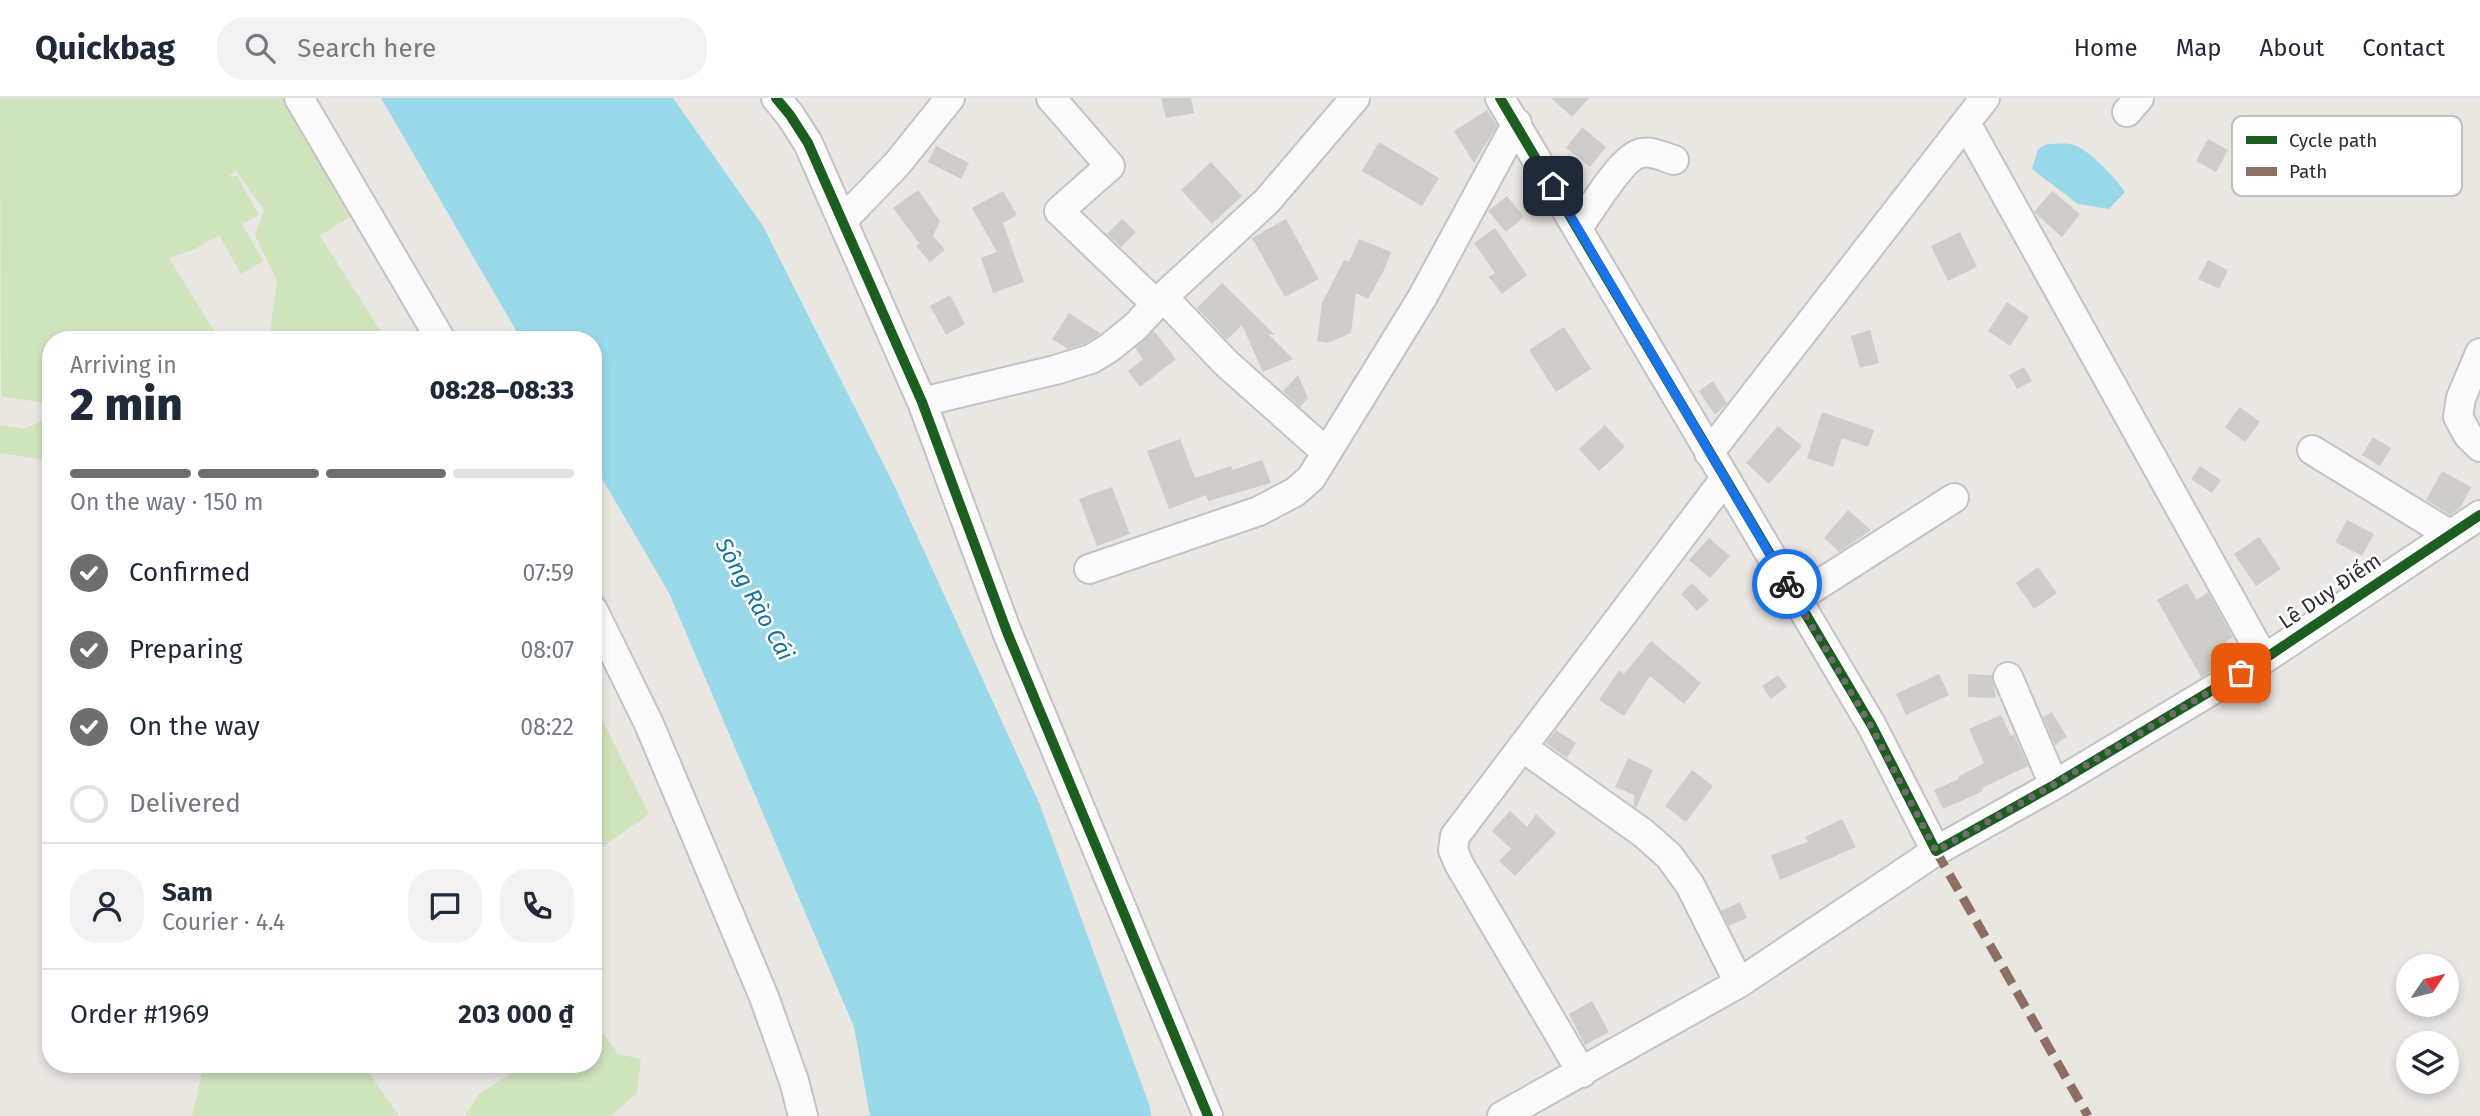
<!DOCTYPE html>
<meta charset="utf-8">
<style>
body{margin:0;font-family:"Fira Sans",sans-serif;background:#f2f2f3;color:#1f2937;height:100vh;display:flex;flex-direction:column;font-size:26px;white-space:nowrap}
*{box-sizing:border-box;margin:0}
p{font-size:23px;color:#747a83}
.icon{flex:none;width:38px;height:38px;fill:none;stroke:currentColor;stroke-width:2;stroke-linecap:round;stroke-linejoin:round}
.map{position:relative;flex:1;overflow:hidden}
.details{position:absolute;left:42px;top:233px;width:560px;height:742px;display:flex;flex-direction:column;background:#fff;border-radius:28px;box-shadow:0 4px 10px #0003}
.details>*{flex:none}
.needle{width:46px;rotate:55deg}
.tools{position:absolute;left:2396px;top:856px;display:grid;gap:14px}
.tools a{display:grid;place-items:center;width:63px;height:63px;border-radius:50%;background:#fff;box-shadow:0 4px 10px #0003;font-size:35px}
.pin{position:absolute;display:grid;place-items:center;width:60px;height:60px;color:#fff;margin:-30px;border-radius:14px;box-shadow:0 4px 10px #0006}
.courier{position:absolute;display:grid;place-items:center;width:70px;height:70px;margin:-35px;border:5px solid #1a73e8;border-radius:50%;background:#fff;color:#222;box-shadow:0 2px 9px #0007}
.summary em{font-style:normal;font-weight:800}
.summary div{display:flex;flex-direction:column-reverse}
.summary{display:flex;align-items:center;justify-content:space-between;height:119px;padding:0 28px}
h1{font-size:46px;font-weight:800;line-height:52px}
.bar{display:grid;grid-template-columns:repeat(4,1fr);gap:10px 7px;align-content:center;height:84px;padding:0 28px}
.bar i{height:9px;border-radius:5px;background:#e0e1e3}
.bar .selected{background:#6f6e6d}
.bar p{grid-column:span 4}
.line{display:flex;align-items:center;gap:18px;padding:0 28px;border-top:2px solid #e0e1e3}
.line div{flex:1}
.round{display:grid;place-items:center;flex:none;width:74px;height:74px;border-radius:28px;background:#f2f2f3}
ol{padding:0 28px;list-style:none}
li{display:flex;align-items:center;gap:21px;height:77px}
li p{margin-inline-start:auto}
li .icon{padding:7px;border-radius:50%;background:#6f6e6d;color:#fff;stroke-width:4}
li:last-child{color:#747a83}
li i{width:38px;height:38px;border:4px solid #e0e1e3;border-radius:50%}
header{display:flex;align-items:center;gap:42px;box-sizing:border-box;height:98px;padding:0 35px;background:#fff;border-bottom:2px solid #e0e1e3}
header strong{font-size:33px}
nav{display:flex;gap:38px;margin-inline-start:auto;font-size:24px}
.search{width:490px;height:63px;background:#f2f2f3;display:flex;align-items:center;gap:18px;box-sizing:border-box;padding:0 24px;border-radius:28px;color:#747a83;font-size:26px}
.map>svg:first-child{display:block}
</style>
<header>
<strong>Quickbag</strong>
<div class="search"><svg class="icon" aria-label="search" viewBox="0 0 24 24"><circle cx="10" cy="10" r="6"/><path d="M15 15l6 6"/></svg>Search here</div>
<nav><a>Home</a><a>Map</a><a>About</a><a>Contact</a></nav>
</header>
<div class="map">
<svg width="2480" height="1018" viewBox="0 0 2480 1018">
<rect width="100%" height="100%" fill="#eae7e3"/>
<!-- grass -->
<path fill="#d0e4be" d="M0,0H288L360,112L320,138L386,241H269L277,183L255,137L264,112L236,73L229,78H237L259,117L242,126L263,163L241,176L219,137L195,151L169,160L219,241L51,242V306L1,298Z
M51,319V363L0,355V327L24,331Z
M593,603L649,716L600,751H593Z
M604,936L618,956L641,961L637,995L611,1018H465L479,996L526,966H593V940Z
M204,966H363L399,1018H192Z"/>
<!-- water -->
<path fill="#9ad9e9" d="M381,0H673L763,128L894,387L1040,707L1150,1009L1151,1018H870L854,929L669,495L593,365V242L521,241Z
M2047,46C2054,46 2063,45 2070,46C2088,49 2114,79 2125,94L2109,111L2078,106L2032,71L2038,51Z"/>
<!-- building -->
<path fill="#cfcdca" d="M1161,0H1191L1194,15L1166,20Z
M1551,0H1589L1572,19Z
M1487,12L1497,28L1474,65L1454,33Z
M1582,29L1606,49L1590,69L1566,50Z
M2208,41L2228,52L2216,74L2196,63Z
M1379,44L1439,80L1422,108L1362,73Z
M936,48L969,65L961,81L928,64Z
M1211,64L1242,98L1212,126L1181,92Z
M918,92L940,123L933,138L945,152L930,164L916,148L919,145L893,110Z
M1003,93L1017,117L1003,125L1024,184L993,195L981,160L997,154L972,110Z
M2052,93L2080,116L2062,139L2034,114Z
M1507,98L1524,119L1506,134L1488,113Z
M1122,121L1136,134L1121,149L1107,136Z
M1286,121L1319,181L1285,199L1252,140Z
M1495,130L1527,177L1502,196L1489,179L1495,175L1474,145Z
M1960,134L1977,169L1948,183L1931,148Z
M1359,141L1391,154L1384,172L1368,201L1356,195L1351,235L1328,245L1317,243L1322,205L1344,162L1349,164Z
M2208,162L2228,172L2219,191L2198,181Z
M1222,185L1275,237L1268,236L1293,261L1263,274L1242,227L1227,242L1197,210Z
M950,197L965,226L946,237L930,208Z
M2007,204L2029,219L2010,248L1988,233Z
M1069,215L1100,235L1099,237L1084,246L1068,251L1052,241Z
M1564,229L1591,271L1556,294L1529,252Z
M1870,232L1879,265L1860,270L1851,238Z
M1154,233L1176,261L1140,289L1128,273L1143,261L1135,250Z
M2024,269L2032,283L2017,291L2009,277Z
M1298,277L1308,300L1300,309L1283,293Z
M1713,283L1727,305L1715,317L1699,293Z
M2240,309L2260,324L2245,344L2225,329Z
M1822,314L1874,332L1868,349L1842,340L1833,369L1807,360Z
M1605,327L1625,349L1599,373L1579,351Z
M1778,328L1802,348L1769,386L1746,365Z
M2373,339L2391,350L2380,368L2362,357Z
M1180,341L1195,380L1231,368L1233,372L1262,362L1271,385L1208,403L1206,397L1169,411L1147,353Z
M2200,368L2221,382L2212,395L2191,381Z
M2442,373L2471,389L2460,410L2450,417L2426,402Z
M1112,389L1130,436L1097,448L1079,401Z
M1848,412L1871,432L1839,454L1824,440Z
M2347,422L2374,436L2362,458L2335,444Z
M2259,439L2281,471L2256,488L2234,456Z
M1709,440L1730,458L1710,480L1689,462Z
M2038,469L2057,495L2034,511L2016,485Z
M1692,485L1709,502L1697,513L1681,496Z
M2187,485L2197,502L2208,494L2233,539L2215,551L2224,565L2201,579L2157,502Z
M1651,543L1701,585L1684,606L1650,578L1624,618L1599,602L1619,572L1624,576Z
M1939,576L1949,597L1906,617L1896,596Z
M1968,576L1992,577L1996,600L1968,599Z
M1778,577L1787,589L1771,601L1762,588Z
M2052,614L2067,639L2055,647L2043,619Z
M2001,617L2011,638L2014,636L2028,668L1982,690L1983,693L1943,711L1934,692L1959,681L1958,679L1984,665L1969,631Z
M1556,632L1576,645L1567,660L1546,645Z
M1628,660L1653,672L1636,710L1634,708V697L1615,689Z
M1692,672L1713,688L1686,724L1665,708Z
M1510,713L1527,729L1536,716L1556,735L1515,778L1499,763L1511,751L1492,733Z
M1842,721L1856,749L1780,782L1771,757L1808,744L1805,739Z
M1740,804L1747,820L1729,828L1721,813Z
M1592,903L1609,934L1585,947L1569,916Z"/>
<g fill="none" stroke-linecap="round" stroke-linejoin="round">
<!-- minor casing -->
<g stroke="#c4c3c3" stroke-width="32">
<path id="minor" d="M299,0L441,242
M776,0L790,17L808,45L922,304L1007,534L1208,1018
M1051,0L1110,68L1059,113L1156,206
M1500,0L1872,628L1936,753L2054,687L2264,561L2480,417
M2127,14L2139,0
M1966,25L2264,561
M843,122L897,66L950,0
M1578,130C1590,113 1623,57 1642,55C1652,53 1664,59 1674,62
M1163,199L1226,265L1326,354
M2480,255L2461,300L2458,319L2468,337L2480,349
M922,304L1055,272L1091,261L1109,250L1135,229L1163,199L1267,103L1355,0
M2312,352L2449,436
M1709,355L1985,0
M1089,471L1259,413L1295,394L1311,380L1422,200L1517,25
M1796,501L1954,400
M593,512L649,626L764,899L794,983L803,1018
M2008,579L2054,687
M1522,649L1643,735L1669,758L1690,787L1739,885
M1582,975L1459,766L1453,752L1455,738L1724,382
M1502,1018L1739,885L1936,753"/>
</g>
<!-- minor -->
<use href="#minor" stroke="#fcfbfb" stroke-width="28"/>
<!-- quiet -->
<path stroke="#8d6e63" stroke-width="9" stroke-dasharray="18 9" stroke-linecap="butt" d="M1936,753L2088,1018"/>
<!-- cycleway casing -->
<g stroke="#fff" stroke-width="15">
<path id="cycleway" d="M776,0L790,17L808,45L922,304L1007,534L1208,1018
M1500,0L1872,628L1936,753L2054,687L2264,561L2480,417"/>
</g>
<!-- cycleway -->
<use href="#cycleway" stroke="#1b5e20" stroke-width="10"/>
</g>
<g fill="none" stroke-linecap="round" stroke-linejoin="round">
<!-- done -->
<path stroke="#6f6e6d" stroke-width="7" stroke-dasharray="0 12.6" d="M1787,486L1871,628L1936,753L2053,687L2241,575"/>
<!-- route -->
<path stroke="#1a73e8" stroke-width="9" d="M1553,88L1787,486"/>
</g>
<g text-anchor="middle" stroke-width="5" stroke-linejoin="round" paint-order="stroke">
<!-- street labels -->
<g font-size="21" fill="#2d2d2d" stroke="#fff">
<text transform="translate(2330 493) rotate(-34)" y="7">Lê Duy Điếm</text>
</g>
<!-- water labels -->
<g font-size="23" font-style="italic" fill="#13749b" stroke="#fff">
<text transform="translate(755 501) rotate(61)" y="8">Sông Rào Cái</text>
</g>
</g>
<!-- legend -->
<rect x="2232" y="18" width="230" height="80" rx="10" fill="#fff" stroke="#c0c0c0" stroke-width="2"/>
<rect x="2246" y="38" width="31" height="8" fill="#1b5e20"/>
<rect x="2246" y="69" width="31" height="9" fill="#8d6e63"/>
<g font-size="19" fill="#2d2d2d">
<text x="2289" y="49">Cycle path</text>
<text x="2289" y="80">Path</text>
</g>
</svg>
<div class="tools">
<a><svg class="needle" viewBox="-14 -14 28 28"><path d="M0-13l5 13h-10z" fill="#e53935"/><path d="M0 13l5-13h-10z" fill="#747a83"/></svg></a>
<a><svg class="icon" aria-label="layers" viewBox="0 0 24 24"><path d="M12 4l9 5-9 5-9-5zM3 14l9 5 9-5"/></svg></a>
</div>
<div class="pin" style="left:2241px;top:575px;background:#ea580c"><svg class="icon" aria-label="bag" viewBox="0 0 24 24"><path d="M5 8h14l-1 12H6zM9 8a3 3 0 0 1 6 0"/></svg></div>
<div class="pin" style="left:1553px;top:88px;background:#1f2937"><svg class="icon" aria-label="home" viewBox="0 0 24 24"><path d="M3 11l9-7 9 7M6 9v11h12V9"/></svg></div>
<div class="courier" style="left:1787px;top:486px"><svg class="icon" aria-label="bike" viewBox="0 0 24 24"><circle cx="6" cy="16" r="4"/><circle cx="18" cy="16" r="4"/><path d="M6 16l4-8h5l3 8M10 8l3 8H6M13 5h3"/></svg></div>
<section class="details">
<div class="summary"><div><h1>2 min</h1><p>Arriving in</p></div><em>08:28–08:33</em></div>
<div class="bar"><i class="selected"></i><i class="selected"></i><i class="selected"></i><i></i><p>On the way · 150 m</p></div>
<ol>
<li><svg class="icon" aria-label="check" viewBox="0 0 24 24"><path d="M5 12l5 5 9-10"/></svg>Confirmed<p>07:59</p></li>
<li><svg class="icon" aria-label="check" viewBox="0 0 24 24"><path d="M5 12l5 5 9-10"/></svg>Preparing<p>08:07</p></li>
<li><svg class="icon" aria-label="check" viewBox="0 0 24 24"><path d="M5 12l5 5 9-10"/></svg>On the way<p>08:22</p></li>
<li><i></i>Delivered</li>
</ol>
<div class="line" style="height:126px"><a class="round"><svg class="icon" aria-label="person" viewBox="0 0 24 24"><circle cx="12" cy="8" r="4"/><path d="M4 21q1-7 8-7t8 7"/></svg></a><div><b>Sam</b><p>Courier · 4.4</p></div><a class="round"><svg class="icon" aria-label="chat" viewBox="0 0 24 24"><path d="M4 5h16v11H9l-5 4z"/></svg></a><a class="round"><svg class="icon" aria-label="phone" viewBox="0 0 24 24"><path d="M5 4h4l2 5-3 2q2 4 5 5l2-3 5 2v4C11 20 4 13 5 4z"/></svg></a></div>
<div class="line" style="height:91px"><div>Order #1969</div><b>203 000 ₫</b></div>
</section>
</div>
